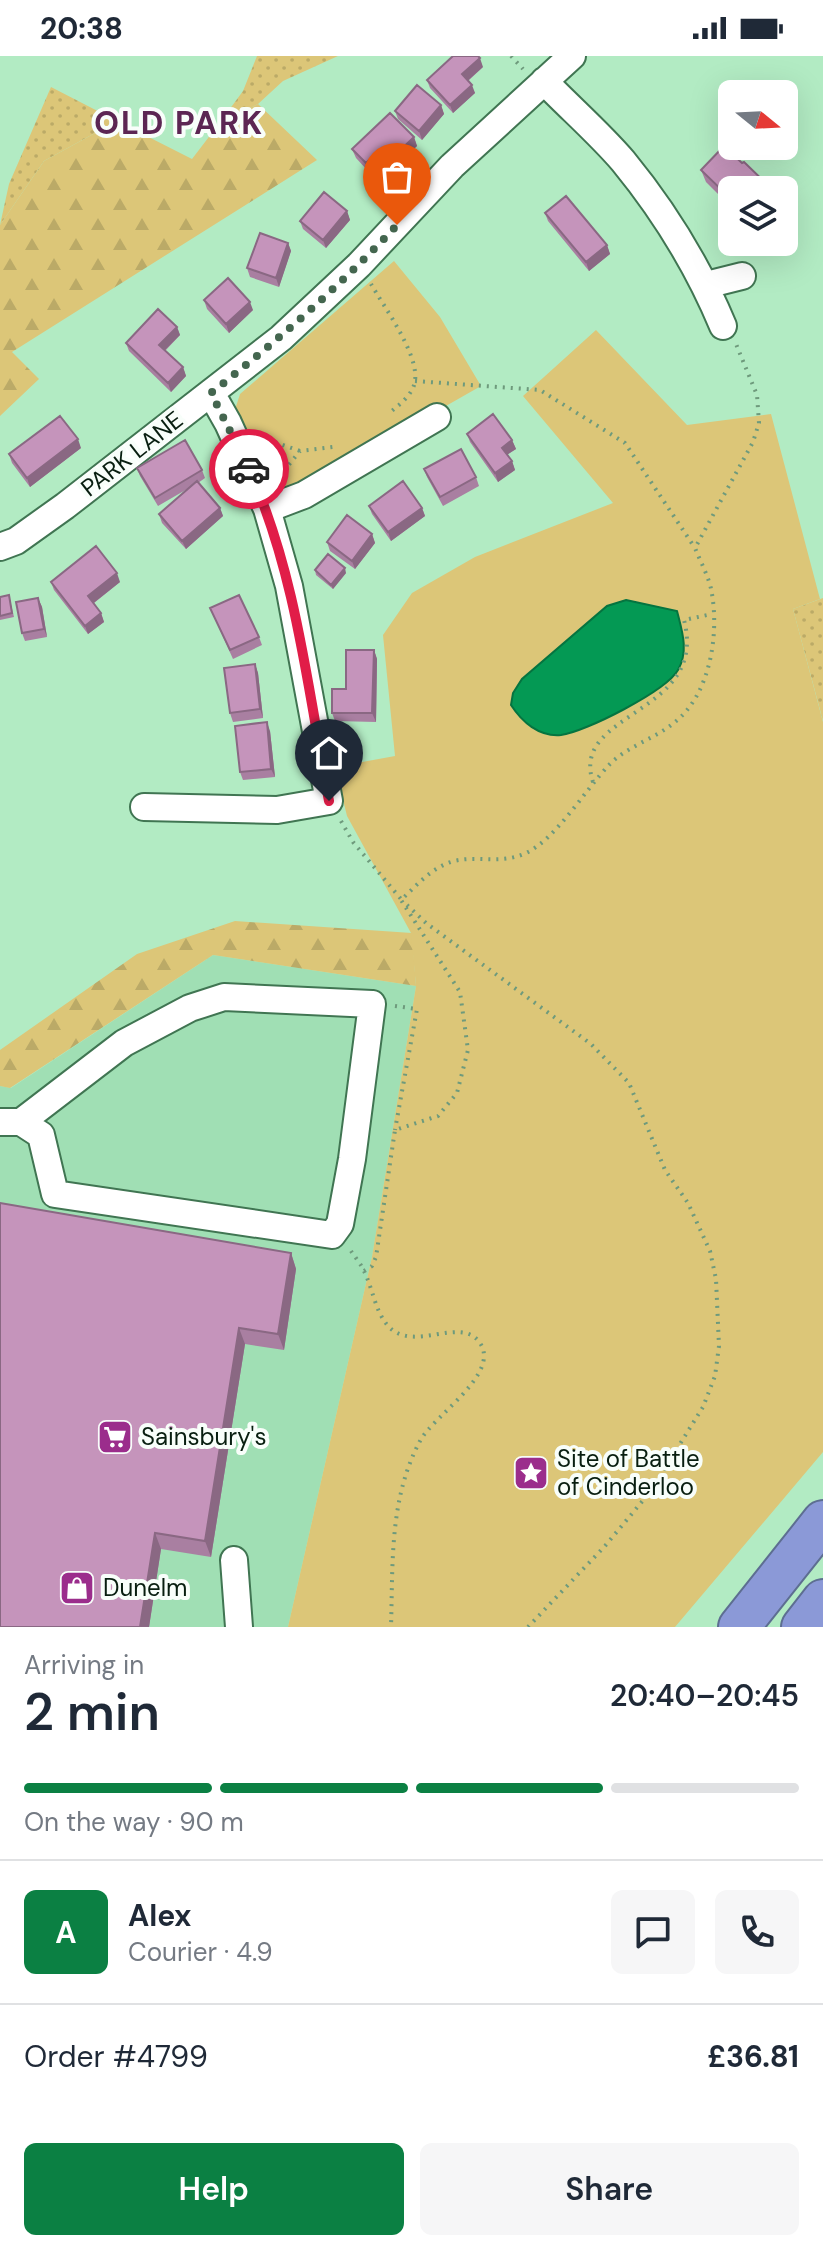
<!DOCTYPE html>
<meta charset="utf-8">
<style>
body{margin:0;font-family:"DM Sans",sans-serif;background:#f6f6f7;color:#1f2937;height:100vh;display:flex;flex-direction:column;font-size:30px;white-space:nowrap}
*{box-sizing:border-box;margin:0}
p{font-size:26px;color:#747a83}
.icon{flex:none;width:44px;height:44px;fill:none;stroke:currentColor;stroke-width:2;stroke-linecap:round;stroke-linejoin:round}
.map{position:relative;height:1571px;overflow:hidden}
.details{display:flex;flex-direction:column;background:#fff;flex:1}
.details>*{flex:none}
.needle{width:52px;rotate:108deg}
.controls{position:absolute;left:718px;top:24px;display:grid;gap:16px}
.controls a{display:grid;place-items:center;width:80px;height:80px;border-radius:12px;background:#fff;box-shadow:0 8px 32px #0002;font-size:40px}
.pin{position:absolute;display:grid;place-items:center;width:68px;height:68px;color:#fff;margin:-82px -34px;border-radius:50% 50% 50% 0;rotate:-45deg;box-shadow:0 0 8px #0007}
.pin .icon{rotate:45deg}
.courier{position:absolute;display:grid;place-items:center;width:80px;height:80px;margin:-40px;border:6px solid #e11d48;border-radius:50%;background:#fff;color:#222;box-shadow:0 2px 10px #0007}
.summary em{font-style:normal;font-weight:600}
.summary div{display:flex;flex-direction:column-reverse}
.summary{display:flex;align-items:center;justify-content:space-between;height:136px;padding:0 24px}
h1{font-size:52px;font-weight:600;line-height:60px}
.bar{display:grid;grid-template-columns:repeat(4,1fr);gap:12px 8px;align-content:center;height:96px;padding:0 24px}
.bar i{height:10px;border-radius:6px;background:#e0e1e3}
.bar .active{background:#0b8043}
.bar p{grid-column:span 4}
.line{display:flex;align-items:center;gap:20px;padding:0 24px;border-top:2px solid #e0e1e3}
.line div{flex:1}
.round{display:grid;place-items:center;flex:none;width:84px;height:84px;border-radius:12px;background:#f6f6f7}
.action{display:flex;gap:16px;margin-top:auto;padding:16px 24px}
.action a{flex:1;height:92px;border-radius:12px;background:#0b8043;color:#fff;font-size:32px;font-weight:600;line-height:92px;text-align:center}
.action a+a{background:#f6f6f7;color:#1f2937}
.status{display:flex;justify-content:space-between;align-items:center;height:56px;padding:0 40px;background:#fff;direction:ltr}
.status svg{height:22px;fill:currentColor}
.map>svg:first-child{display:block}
</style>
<div class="status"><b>20:38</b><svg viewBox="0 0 49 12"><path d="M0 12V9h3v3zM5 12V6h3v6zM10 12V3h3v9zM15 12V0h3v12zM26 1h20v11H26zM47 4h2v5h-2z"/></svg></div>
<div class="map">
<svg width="823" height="1571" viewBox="0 0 823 1571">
<defs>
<pattern id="grass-dots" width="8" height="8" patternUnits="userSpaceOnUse" patternTransform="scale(2)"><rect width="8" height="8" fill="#dcc678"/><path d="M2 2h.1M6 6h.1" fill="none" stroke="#bbaa67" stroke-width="1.8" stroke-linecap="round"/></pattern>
<pattern id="forest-firs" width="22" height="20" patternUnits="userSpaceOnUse" patternTransform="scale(2)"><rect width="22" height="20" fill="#dcc678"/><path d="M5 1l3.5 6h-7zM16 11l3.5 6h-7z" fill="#bbaa67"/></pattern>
</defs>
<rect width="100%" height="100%" fill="#b2ebc3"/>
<!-- built -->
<path fill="#a0dfb4" d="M213,899L416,930L372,1201L288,1571H0V1030L11,1032Z"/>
<!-- grass -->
<path fill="url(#grass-dots)" d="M257,0H338L283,25L258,48L218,69L243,35Z
M51,31L117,65L44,105L0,169L9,128Z
M823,542V665L793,553Z"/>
<!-- forest -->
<path fill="url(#forest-firs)" d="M258,48L317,104L12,296L39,323L0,360V169L44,105L117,65L192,103L218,69Z
M235,865L412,877L416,930L213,899L10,1032L0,1030V994L137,898Z"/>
<!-- park -->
<path fill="#dcc678" d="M394,205L440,261L481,330L300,433L278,440L232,363L240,338Z
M596,274L687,369L771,358L820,543L793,553L823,666V1396L675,1571H288L372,1201L416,930L411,877L347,760L335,711L395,700L383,579L412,537L475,501L613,447L523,340Z"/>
<!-- water -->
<path fill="#049954" stroke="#057440" stroke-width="2" d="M626,544L677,555C682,575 689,595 678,614C666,635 585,676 561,679C539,681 522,666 511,649L513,637L522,623L607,550Z"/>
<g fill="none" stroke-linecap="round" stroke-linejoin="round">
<!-- minor casing -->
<g stroke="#407552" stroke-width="30">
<path id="minor" d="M544,25C570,52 599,77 623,105C664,155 698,210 723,270
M706,229L742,220
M267,453L304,439L437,361
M0,491L16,485L65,450L281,282L359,209L452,110L572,0
M144,751L277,754L329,745L289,530L267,453L228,367L211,337
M0,1066H21L41,1079L55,1138L332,1179L340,1168L352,1103L372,948L224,941L190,952L124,987L21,1066
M234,1504L239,1571"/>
</g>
<!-- highway casing -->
<g stroke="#5d6e91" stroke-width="44">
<path id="highway" d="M739,1571L823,1465
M802,1571L823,1544"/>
</g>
<!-- path -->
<path stroke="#6e9a7c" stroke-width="4" stroke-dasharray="2 6" stroke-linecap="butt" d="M511,0L523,13
M371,228C384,251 419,298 415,325C413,339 399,349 388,358
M415,325L540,334L625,387L695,492
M260,381L300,395
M279,421L300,395L333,391
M593,726C569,655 709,659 684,564L712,558
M341,765L353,786L401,843
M407,849L426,867L591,988L629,1027L665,1114L688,1147L710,1195L716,1223L719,1290L715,1320L703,1351L650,1436L605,1490L528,1571
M395,950L417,953L395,1074
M351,1195C355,1201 361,1208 364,1215C373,1233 375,1256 389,1271C415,1297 461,1259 480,1287C501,1318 433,1360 420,1385C389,1443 393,1508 391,1571
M364,1215L372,1210L376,1201L395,1074L438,1060L457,1037L468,994L460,936L401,844C417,829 432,811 454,805C479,799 500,809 526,797C556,783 585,734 609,709C627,690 655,683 675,666C710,638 719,580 712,538C710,523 701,507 695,492L753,386L759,367L757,339L736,288"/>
<!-- minor -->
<use href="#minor" stroke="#fff" stroke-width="26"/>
<!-- highway -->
<use href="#highway" stroke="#8b99d7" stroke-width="40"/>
</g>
<!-- wall -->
<path fill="#a97fa1" d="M483,11L468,25L475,37L453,57L430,32L427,24Z
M441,49L444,58L422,84L398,63L395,55Z
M414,81L417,90L395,111L385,100L369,116L356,102L352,93Z
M701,114L732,134V152L706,126Z
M347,155L350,164L326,192L303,173L300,165Z
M545,157L607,189L610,198L589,215L548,165Z
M288,187L291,195L279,231L250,221L247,212Z
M204,244L253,254L229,277L207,253Z
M177,271L180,279L165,295L183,311L186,320L171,336L129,295L126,287Z
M467,378L512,384L516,393L507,399L512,405L515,414L498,426L470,386Z
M81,392L30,431L12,407L9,398Z
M137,412L202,414L205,422L198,427L220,452L223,460L186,493L162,467L159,458L189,432L158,450L140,420Z
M424,413L476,421L479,430L443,450L427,421Z
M369,450L422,452L425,460L391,485L372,458Z
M372,478L375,487L355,513L330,495L327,486Z
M315,514L346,517L333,533L316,519Z
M51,526H120L94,547L101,557L104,566L88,578L54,534Z
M0,541L10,544L14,561L0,564Z
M38,542L42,551L47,581L25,585L22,577Z
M210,552L259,581L262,589L233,603Z
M374,594L377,603L376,666L335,665L332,657L346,633Z
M255,608L258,617L263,662L233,666L230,657Z
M270,675L275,721L243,724L240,716Z
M291,1197L296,1213L284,1294L245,1288L211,1501L161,1493L149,1571H0Z"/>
<!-- shaded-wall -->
<path fill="#8a6883" d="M480,2L483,11L465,27L462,18Z
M472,29L475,37L453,57L450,49Z
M441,49L444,58L422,84L419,75Z
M414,81L417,90L395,111L392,102Z
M382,92L385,100L369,116L366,107Z
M786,147L790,159L784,165V148Z
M347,155L350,164L326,192L323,184Z
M288,187L291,195L279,231L276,222Z
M607,189L610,198L589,215L586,206Z
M250,246L253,254L229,277L226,268Z
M177,271L180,279L162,297L159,289Z
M183,311L186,320L171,336L168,327Z
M78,383L81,392L30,431L27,422Z
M512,384L516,393L505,400L502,392Z
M512,405L515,414L498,426L495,417Z
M220,452L223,460L186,493L182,485Z
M422,452L425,460L391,485L388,476Z
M372,478L375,487L355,513L352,505Z
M345,512L346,517L333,533L331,529Z
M117,517L120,526L91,549L88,540Z
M38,542L42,551L47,581L44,573Z
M101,557L104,566L88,578L85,570Z
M374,594L377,603L376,666L372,657Z
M255,608L258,617L263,662L260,653Z
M267,666L270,675L275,721L271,713Z
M291,1197L296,1213L284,1294L278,1278Z
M239,1272L245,1288L211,1501L205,1485Z
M155,1477L161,1493L149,1571H140Z"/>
<!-- building -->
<path fill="#c594bb" stroke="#8a6883" stroke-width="2" d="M453,0H478L480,2L462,18L472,29L450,49L427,24Z
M417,29L441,49L419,75L395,55Z
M390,57L414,81L392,102L382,92L366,107L352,93Z
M724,90L742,107L744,106L773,134H732V144L701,114Z
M324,136L347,155L323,184L300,165Z
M566,140L607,189L586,206L545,157Z
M260,177L288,187L276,222L247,212Z
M228,222L250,246L226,268L204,244Z
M158,253L177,271L159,289L183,311L168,327L126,287Z
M493,358L512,384L502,392L512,405L495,417L467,378Z
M60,360L78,383L27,422L9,398Z
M185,384L202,414L155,442L137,412Z
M461,393L476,421L440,441L424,413Z
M197,425L220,452L182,485L159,458Z
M403,425L422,452L388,476L369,450Z
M347,459L372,478L352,505L327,486Z
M96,490L117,517L88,540L101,557L85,570L51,526Z
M328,498L345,512L331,529L315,514Z
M9,539L12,557L0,560V541Z
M239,539L259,581L230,594L210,552Z
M38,542L44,573L22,577L16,546Z
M346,594H374L372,657H332V633H346Z
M255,608L260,653L230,657L224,612Z
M267,666L271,713L240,716L235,670Z
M0,1147L291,1197L278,1278L239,1272L205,1485L155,1477L140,1571H0Z"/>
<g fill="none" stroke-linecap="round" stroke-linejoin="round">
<!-- done -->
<path stroke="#44664f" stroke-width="8" stroke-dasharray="0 14.4" d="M249,413L211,337C277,285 339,231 397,169"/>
<!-- route -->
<path stroke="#e11d48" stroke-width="10" d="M249,413C296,517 308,634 329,745"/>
</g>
<!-- icons -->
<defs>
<g id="supermarket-square" transform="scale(1.8)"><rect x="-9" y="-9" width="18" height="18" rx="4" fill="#9b2d8c" stroke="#f8fefa"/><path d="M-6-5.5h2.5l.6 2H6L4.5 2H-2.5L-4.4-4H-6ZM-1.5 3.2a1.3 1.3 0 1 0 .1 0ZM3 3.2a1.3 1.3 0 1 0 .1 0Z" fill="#fff"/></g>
<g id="sight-square" transform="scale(1.8)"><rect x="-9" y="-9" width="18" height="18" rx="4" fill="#9b2d8c" stroke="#f8fefa"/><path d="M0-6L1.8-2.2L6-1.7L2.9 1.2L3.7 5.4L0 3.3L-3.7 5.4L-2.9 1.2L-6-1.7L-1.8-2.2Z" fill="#fff"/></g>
<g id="shop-square" transform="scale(1.8)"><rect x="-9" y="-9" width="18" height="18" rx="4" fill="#9b2d8c" stroke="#f8fefa"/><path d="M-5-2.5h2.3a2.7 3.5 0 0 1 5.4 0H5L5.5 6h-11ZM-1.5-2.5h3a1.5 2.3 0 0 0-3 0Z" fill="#fff"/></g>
</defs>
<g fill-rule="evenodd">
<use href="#supermarket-square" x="115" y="1381"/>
<use href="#sight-square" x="531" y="1417"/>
<use href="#shop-square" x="77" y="1532"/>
</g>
<g text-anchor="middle" stroke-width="8" stroke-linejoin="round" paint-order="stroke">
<!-- street labels -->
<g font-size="24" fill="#081e10" stroke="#f8fefa">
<text transform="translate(132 398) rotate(-38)" y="8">PARK LANE</text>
</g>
<!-- poi labels -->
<g font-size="24" fill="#081e10" stroke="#f8fefa" text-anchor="start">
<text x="141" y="1389">Sainsbury's</text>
<text x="557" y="1411">Site of Battle<tspan x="557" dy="28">of Cinderloo</tspan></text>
<text x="103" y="1540">Dunelm</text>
</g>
<!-- district labels -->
<g font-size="32" font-weight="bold" letter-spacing="2" fill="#5c2653" stroke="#f8fefa">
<text x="179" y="78">OLD PARK</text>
</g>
</g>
</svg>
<div class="controls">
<a><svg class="needle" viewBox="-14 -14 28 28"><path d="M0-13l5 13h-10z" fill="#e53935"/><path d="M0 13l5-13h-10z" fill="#747a83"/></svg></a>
<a><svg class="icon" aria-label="layers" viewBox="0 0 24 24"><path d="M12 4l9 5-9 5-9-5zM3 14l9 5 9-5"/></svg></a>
</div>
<div class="pin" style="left:397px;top:169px;background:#ea580c"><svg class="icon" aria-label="bag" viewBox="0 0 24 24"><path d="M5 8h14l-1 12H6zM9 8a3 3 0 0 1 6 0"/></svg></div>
<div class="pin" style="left:329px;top:745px;background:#1f2937"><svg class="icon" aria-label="home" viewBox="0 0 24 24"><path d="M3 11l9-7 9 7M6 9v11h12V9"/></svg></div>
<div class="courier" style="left:249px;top:413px"><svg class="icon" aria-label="car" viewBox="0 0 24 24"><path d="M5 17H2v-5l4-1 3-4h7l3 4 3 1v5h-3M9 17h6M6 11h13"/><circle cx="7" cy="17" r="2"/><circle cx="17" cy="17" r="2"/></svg></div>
</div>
<section class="details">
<div class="summary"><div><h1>2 min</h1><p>Arriving in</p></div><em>20:40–20:45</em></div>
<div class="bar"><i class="active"></i><i class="active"></i><i class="active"></i><i></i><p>On the way · 90 m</p></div>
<div class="line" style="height:144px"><b class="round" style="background:#0b8043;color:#fff">A</b><div><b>Alex</b><p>Courier · 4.9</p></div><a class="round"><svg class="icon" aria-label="chat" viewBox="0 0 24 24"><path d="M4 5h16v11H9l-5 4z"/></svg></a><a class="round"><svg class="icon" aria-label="phone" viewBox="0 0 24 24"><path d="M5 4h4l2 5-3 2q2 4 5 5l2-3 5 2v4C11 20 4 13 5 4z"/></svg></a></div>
<div class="line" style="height:104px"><div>Order #4799</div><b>£36.81</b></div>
<div class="action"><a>Help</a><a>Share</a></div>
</section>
